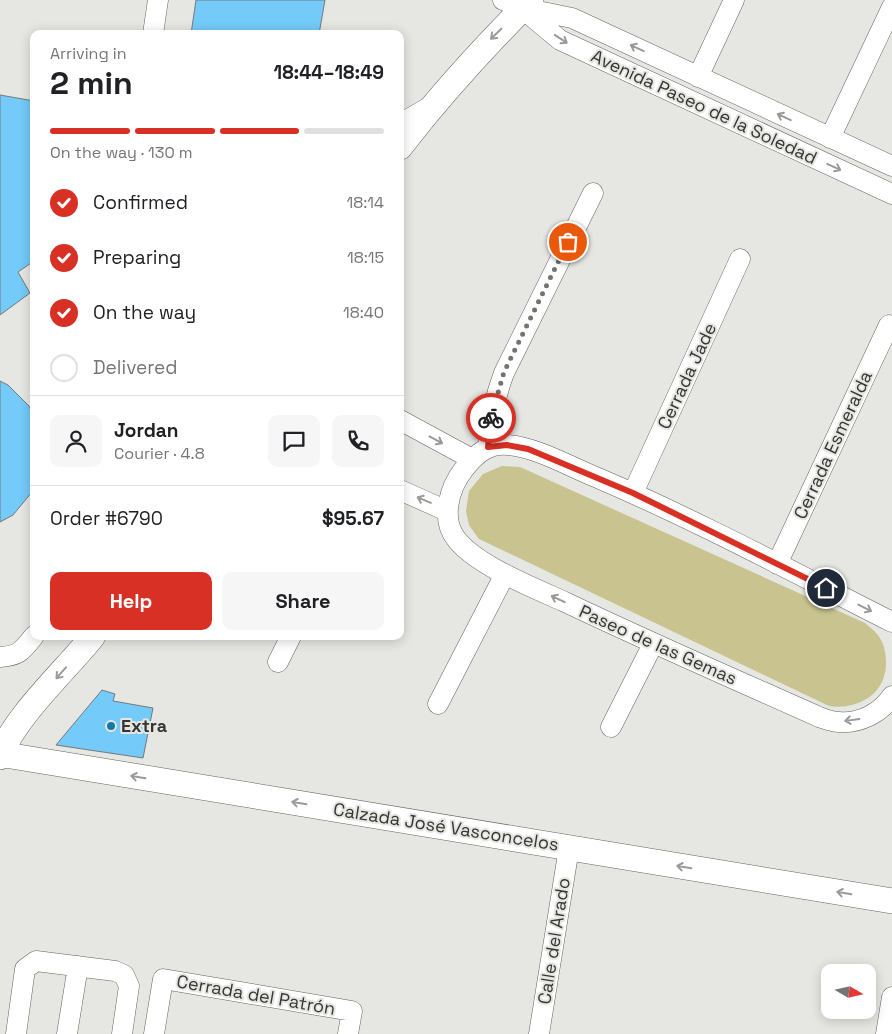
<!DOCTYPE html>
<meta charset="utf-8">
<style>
body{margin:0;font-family:"Space Grotesk",sans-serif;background:#f6f6f6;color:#202124;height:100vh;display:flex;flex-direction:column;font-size:19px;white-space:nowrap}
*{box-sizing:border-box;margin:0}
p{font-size:16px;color:#757577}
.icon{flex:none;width:28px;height:28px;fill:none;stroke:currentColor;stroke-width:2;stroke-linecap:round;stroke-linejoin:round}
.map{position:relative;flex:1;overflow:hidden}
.drawer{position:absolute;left:30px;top:30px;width:374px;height:610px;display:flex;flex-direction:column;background:#fff;border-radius:10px;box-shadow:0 2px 12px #0003}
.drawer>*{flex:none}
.needle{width:32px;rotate:99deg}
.buttons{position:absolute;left:821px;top:964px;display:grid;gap:10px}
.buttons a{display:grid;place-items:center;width:55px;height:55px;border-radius:10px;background:#fff;box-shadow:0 2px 12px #0003;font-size:25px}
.pin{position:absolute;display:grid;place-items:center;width:42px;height:42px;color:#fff;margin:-21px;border:2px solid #fff;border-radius:50%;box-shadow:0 1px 5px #0007}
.courier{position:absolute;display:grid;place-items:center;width:50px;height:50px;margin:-25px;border:4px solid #d93025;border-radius:50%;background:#fff;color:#222;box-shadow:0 1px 6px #0007}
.headline em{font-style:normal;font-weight:600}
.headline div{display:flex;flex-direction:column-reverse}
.headline{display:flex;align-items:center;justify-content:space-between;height:85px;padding:0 20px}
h1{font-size:32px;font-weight:600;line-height:38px}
.bar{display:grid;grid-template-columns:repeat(4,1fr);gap:8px 5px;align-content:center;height:60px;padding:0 20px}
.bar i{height:6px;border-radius:4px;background:#e0e0e0}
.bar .on{background:#d93025}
.bar p{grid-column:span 4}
.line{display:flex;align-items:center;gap:12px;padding:0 20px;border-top:1px solid #e0e0e0}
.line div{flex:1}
.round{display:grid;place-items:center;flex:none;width:52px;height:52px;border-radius:10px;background:#f6f6f6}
ol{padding:0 20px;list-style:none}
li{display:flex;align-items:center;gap:15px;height:55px}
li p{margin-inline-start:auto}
li .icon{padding:5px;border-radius:50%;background:#d93025;color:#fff;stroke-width:4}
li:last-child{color:#757577}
li i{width:28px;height:28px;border:2px solid #e0e0e0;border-radius:50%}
.cta{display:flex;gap:10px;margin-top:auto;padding:10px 20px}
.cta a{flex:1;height:58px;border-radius:10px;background:#d93025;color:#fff;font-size:20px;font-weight:600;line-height:58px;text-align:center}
.cta a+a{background:#f6f6f6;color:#202124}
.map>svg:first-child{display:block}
</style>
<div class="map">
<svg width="892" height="1034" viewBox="0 0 892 1034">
<rect width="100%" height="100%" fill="#e6e6e2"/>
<!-- green -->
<path fill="#c8c38f" d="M502,466L520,467L865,623C869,627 874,630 877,634C884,642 886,653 886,663C886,695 857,710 829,706L479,539L469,525L466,511L469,491L483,474Z"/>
<!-- building -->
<path fill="#74caf9" stroke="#76797c" d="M196,0H325L319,34H191Z
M0,95L34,101V194L31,196L34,200V261L18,272L30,293L0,315Z
M0,381L8,385L29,406L34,417V487L32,492L13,515L0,522Z
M102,690L115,694L113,701L153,708L143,758L56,745Z"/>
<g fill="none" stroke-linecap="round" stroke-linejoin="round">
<!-- minor casing -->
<g stroke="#63635f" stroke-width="21">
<path id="minor" d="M503,0L523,8L572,18L892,166
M524,10L560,40L892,194
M153,34L158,0
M698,77L734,0
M400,124L426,109
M830,138L892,7
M400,420L472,459
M488,447C490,420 495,397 504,373L593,193
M400,490L447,511
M633,493L740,259
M777,564L889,325
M892,622C795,573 698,521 598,478C570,467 539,448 508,445C488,443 476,454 464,469C449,488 440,520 457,540C478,566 534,588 565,602C649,642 734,679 819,717C825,719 832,722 839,722C859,724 881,713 892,696
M0,657C19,656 22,651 34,636
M278,662L291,636
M438,704L505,574
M611,727L653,644
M16,1034L25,969L36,961L115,971L124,975L129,986L122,1034
M67,1034L78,966
M154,1034L163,979L352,1011L348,1034
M539,1034L569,848
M886,1034L892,997"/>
</g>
<!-- major casing -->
<g stroke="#63635f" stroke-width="26">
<path id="major" d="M400,147C441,94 484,47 531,0
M0,754L892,901
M0,757C12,719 67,669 93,636"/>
</g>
<!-- minor -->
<use href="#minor" stroke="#fff" stroke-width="20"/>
<!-- major -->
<use href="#major" stroke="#fff" stroke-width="25"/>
</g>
<!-- one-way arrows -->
<defs><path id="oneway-shaft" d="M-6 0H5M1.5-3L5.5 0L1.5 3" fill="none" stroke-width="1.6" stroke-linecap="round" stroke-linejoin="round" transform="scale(1.25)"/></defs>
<g stroke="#9a9a99">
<use href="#oneway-shaft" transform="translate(496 34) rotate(136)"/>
<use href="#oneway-shaft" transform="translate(561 39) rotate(33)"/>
<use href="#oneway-shaft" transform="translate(637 48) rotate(-155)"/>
<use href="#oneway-shaft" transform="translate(784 117) rotate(-155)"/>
<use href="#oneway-shaft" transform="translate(834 167) rotate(25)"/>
<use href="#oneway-shaft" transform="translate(436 440) rotate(28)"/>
<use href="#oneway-shaft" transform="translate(424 500) rotate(-157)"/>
<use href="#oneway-shaft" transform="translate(558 599) rotate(-155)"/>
<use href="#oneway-shaft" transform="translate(865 608) rotate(27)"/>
<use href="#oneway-shaft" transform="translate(61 673) rotate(131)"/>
<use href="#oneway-shaft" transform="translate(852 720) rotate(172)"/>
<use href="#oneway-shaft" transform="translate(138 777) rotate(-171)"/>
<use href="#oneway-shaft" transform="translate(299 803) rotate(-171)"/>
<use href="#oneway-shaft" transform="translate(684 867) rotate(-171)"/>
<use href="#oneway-shaft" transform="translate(844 893) rotate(-171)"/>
</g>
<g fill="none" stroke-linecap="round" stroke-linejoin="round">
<!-- done -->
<path stroke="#737370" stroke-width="5" stroke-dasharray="0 9" d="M491,418L504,372L568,242"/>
<!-- route -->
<path stroke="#d93025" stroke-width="6" d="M491,418L488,447L507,445L528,449L552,459L633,493L826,588"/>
</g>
<!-- markers -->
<circle fill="#1579a5" stroke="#e6e6e2" stroke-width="2" cx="111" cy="726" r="5"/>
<g text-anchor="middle" stroke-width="4" stroke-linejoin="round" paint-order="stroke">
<!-- street labels -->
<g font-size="18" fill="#353533" stroke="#e6e6e2">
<text transform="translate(704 107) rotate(25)" y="6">Avenida Paseo de la Soledad</text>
<text transform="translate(687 376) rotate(-65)" y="6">Cerrada Jade</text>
<text transform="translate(833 445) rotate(-65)" y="6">Cerrada Esmeralda</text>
<text transform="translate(658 645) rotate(24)" y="6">Paseo de las Gemas</text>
<text transform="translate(446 827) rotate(9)" y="6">Calzada José Vasconcelos</text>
<text transform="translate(554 941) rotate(-81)" y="6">Calle del Arado</text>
<text transform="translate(256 995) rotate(10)" y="6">Cerrada del Patrón</text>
</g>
<!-- poi labels -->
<g font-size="18" font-weight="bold" fill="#353533" stroke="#e6e6e2" text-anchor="start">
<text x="121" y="732">Extra</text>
</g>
</g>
</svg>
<div class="buttons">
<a><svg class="needle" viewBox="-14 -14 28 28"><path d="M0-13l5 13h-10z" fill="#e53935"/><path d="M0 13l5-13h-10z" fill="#757577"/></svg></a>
</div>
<div class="pin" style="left:568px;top:242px;background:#ea580c"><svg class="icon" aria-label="bag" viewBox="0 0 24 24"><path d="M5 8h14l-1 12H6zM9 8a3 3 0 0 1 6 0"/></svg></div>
<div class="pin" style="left:826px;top:588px;background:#1f2937"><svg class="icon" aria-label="home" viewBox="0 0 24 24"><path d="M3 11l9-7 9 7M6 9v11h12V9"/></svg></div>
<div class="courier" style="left:491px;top:418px"><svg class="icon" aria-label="bike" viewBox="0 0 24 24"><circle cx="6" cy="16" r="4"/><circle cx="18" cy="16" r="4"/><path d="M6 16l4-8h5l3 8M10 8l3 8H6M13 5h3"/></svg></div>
<section class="drawer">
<div class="headline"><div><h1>2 min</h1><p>Arriving in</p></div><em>18:44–18:49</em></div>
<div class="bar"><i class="on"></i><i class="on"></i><i class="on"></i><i></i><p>On the way · 130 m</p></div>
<ol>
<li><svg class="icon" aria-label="check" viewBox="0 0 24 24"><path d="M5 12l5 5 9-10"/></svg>Confirmed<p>18:14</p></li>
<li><svg class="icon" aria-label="check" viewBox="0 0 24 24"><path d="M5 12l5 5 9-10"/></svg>Preparing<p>18:15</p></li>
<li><svg class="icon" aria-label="check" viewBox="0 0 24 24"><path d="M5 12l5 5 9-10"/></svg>On the way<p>18:40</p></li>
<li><i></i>Delivered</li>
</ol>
<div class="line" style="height:90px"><a class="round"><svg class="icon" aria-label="person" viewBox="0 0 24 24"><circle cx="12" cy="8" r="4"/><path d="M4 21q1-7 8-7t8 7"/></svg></a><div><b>Jordan</b><p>Courier · 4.8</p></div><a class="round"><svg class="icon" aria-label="chat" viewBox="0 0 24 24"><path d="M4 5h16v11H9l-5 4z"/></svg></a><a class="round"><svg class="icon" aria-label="phone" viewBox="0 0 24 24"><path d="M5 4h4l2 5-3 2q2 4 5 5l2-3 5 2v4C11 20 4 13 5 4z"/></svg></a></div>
<div class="line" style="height:65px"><div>Order #6790</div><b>$95.67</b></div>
<div class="cta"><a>Help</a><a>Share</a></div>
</section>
</div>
